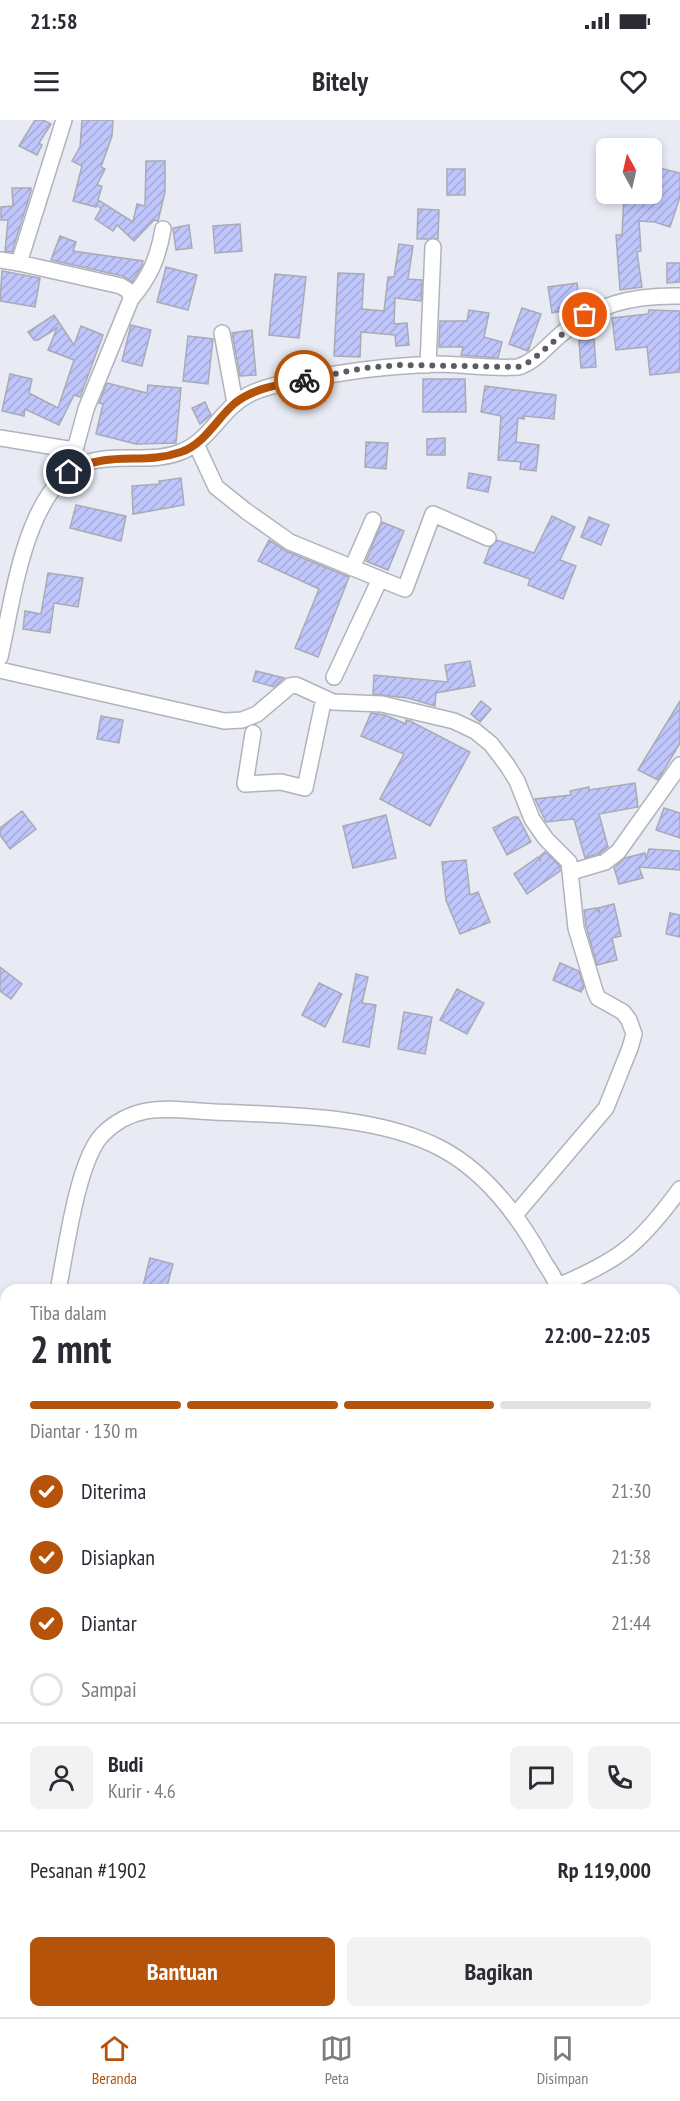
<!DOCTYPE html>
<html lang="id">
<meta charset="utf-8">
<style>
body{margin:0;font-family:"PT Sans Narrow",sans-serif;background:#f2f2f3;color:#2b2b33;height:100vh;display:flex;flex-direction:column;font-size:22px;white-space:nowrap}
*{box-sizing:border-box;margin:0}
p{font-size:20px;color:#7c7c81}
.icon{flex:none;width:33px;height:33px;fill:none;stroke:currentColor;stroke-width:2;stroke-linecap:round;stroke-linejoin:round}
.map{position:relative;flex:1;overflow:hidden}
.sheet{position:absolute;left:0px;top:1164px;width:681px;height:734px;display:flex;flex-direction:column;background:#fff;border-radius:18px 18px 0 0;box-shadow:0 3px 9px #0003}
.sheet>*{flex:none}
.needle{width:39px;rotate:352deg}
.tools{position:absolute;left:596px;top:18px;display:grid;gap:12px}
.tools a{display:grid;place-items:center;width:66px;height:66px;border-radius:9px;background:#fff;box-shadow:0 3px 9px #0003;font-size:30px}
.pin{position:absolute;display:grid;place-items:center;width:51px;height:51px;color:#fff;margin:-26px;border:3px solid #fff;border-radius:50%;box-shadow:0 2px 6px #0007}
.courier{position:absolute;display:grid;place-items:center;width:60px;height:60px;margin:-30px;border:4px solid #b45309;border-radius:50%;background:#fff;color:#222;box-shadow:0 2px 8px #0007}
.headline em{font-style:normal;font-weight:600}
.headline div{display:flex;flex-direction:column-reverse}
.headline{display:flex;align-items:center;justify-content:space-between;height:102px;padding:0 30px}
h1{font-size:39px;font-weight:600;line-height:45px}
.bar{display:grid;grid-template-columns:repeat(4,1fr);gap:9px 6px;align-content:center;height:72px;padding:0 30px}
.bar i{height:8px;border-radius:4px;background:#e1e1e2}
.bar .selected{background:#b45309}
.bar p{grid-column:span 4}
.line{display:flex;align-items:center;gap:15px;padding:0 30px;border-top:2px solid #e1e1e2}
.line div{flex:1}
.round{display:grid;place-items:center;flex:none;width:63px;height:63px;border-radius:9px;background:#f2f2f3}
ol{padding:0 30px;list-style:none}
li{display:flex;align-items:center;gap:18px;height:66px}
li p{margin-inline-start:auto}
li .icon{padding:6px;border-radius:50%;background:#b45309;color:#fff;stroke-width:4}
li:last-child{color:#7c7c81}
li i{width:33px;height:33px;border:3px solid #e1e1e2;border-radius:50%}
.primary-button{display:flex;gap:12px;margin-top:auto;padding:12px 30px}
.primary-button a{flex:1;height:69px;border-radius:9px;background:#b45309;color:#fff;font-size:24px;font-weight:600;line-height:69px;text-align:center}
.primary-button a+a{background:#f2f2f3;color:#2b2b33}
.status{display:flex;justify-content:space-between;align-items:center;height:42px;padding:0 30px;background:#fff;direction:ltr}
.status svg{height:16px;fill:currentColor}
header{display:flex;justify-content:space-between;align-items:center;height:78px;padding:0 30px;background:#fff;font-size:27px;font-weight:600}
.tabs{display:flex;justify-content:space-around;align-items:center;height:84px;border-top:2px solid #e1e1e2;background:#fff;font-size:16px;color:#7c7c81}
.tabs a{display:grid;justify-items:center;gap:3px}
.tabs .selected{color:#b45309}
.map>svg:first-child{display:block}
</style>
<div class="status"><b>21:58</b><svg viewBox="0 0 49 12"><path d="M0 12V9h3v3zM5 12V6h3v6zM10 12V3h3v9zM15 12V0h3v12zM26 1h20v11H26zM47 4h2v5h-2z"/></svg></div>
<header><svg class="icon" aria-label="menu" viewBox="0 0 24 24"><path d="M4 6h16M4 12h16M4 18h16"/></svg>Bitely<svg class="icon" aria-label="heart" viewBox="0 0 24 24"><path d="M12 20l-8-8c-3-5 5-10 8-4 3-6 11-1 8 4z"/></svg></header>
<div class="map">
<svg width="680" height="1897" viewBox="0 0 680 1897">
<defs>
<pattern id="building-hatch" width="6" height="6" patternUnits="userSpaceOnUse" patternTransform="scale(1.5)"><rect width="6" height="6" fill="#bfc6fb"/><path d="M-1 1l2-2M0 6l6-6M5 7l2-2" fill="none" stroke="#a3a9d6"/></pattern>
</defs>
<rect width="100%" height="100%" fill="#e9ebf4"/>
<!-- building -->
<path fill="url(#building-hatch)" stroke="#a9aab3" stroke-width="1.5" d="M35,0H43L51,4L39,23L42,25L37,35L19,26Z
M82,0H113L112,16L101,47L105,49L97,65L102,66L98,80L133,102L137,84L145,86L146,41H165V72L158,101L154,100L134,121L117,105L113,111L95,99L101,89L97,85L96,87L73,81L82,46L72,41L80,27Z
M651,46L680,53V77L670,107L655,102L639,101L641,131L637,132L642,167L620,170L616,115H622L624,74H651Z
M447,49H465V75H447Z
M12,68H31V71L12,132L5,131L8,100H1V87L13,86Z
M418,89L439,90L438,119H417Z
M240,104L242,131L215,133L213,106Z
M189,105L192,128L176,130L173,108Z
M60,116L76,122L73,131L143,141L142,146L132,162L123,156L51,140Z
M399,124L413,126L408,159L422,160L421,181L395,178L394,204L407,203L409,225L396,226L395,215L361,212L360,237L334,236L338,153L364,154L362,189L384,191L388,157H394Z
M667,143H680V162L667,163Z
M166,147L197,155L188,190L157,182Z
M2,151L40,158L35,187L0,181Z
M275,154L306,157L299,218L269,215Z
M577,163L580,188L552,193L548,167Z
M522,188L541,194L528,231L509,224Z
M469,190L489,193L484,217L502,222L498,238L461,235L463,227H439L440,201H467Z
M649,190L680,191V252L650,255L647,227L616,230L612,198L648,194Z
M54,195L74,225L81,206L103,215L80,277L74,275L59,305L25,289L24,296L2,291L10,254L32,259L29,273L58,288L74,240L48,230L57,208L38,220H34L28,212Z
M131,205L151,210L142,246L122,241Z
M252,210L256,255L240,256L232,213Z
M188,216L213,219L208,264L183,261Z
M594,219L596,247L581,248L579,220Z
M423,259H465L466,292H423Z
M107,263L147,273L148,265L181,268L176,323L136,324L96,314L103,284L99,283Z
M485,266L556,275L554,299L524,296V299L518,298L516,322L539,325L536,351L520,349L521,342L498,340L501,296L481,292Z
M205,282L211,295L200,304L192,288Z
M445,318V335H427V319Z
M366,322L388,323L386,349L365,347Z
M469,353L491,357L488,372L467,368Z
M181,358L184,385L133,394L132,366L160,364L159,361Z
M76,385L126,396L121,421L70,408Z
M552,396L575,407L560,440L576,446L563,479L528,465L530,459L484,443L490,427L497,420L534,433Z
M589,397L609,405L601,425L581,417Z
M382,402L404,411L388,450L366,441Z
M269,420L286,431L349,457L318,537L295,528L319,469L258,441Z
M48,453L83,458L78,487L54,483L50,513L23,509L25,491L41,494Z
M470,541L475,566L436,573L435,586L408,578L373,574L374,555L448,562L445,545Z
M256,551L284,558L274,567L253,561Z
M481,581L491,589L480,602L471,594Z
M680,581V623L658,660L638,650Z
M371,593L385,595L406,604V600L410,601L470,632L430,706L380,679L404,634L361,616Z
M101,596L123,600L119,623L97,619Z
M635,663L638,687L599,694L608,727L600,733L585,738L574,699L546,702L535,679L571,675L570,671L589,667V670Z
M664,688L680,693V718L656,710Z
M22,691L36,709L10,729L0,715V708Z
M386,695L396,738L353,748L343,706Z
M514,697H518L531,722L507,735L493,708Z
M649,729L680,731V750L639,747L643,758L619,764L614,748L625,738L645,733L646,739Z
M545,732L560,746V751L527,774L514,754L538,737L540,740V736Z
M466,740L470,775L478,772L490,802L460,814L446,780L442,742Z
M614,784L621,816L612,818L617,840L597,845L586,806L584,790L596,788L600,793L598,788Z
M670,793L680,795V817L666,814Z
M560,843L579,851L584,867L581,872L553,860Z
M0,847L22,864L11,879L0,871Z
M356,854L368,857L362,883L376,885L369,927L343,922Z
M319,863L342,874L325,907L302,895Z
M457,869L484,883L467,914L440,900Z
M404,892L432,897L425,934L398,929Z
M150,1138L173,1144L166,1170H142Z"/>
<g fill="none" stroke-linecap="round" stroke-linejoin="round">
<!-- minor casing -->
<g stroke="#b1b3bc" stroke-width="18">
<path id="minor" d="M64,0L19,143L121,166L129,171L131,179L86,289L69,352
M0,140L19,143
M131,179C150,157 158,138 163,109
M222,213L235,283
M428,245L433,127
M0,318L74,330
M196,324L216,367L246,391L290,422L380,459L334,557
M352,448L373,400
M380,459L405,469L433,394L488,418
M0,537C13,482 25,362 89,342C119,333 154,344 183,331C210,320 222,288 248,275C265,266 286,263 305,260C349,250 391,246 436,244C463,244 491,249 518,247C535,242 546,227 559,216C594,184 633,175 680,176
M0,550L224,601L242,600L257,594L290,566L296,565L333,582L382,584L454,601L475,611L491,624L507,645L517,661L532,699L546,719L569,742L576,808L595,871L598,878L623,892L629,900L634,914L630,928L606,988L515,1095
M253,613L245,664L281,662L305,668L324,578
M571,752L605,742L618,732L680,645
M558,1166C620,1140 640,1124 680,1069
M58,1170C66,1132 77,1040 103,1014C114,1003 130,994 146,991C168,987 192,991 214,992C284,995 379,995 442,1029C487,1053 520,1098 544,1142C549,1150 557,1160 558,1170
M6,1373L2,1394L6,1409
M675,1425L680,1436
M0,1787L6,1788
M277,1897L280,1892"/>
</g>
<!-- minor -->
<use href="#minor" stroke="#fff" stroke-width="15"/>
</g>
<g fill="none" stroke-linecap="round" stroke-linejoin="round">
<!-- done -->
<path stroke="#5b5d62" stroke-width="6" stroke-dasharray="0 10.8" d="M304,260L364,248L400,245L518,247L531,241L585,195"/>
<!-- route -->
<path stroke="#b45309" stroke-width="8" d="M69,352C112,329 141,346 181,332C205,324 217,298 235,283C254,268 281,264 304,260"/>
</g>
</svg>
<div class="tools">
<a><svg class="needle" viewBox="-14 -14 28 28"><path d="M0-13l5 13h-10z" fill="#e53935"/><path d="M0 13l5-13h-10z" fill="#7c7c81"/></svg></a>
</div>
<div class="pin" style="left:585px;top:195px;background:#ea580c"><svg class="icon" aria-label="bag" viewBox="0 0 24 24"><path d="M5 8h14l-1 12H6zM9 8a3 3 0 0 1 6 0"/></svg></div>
<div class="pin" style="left:69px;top:352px;background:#1f2937"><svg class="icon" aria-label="home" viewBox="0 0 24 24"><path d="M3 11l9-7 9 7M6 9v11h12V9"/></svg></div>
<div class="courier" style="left:304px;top:260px"><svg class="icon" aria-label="bike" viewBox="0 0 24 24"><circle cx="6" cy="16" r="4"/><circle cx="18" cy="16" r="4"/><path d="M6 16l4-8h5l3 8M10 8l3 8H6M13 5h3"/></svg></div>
<section class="sheet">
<div class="headline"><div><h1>2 mnt</h1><p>Tiba dalam</p></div><em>22:00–22:05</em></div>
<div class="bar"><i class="selected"></i><i class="selected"></i><i class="selected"></i><i></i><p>Diantar · 130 m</p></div>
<ol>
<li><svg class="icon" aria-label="check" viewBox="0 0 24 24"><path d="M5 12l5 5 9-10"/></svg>Diterima<p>21:30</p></li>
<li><svg class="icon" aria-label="check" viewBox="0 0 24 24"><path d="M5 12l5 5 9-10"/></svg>Disiapkan<p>21:38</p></li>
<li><svg class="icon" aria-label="check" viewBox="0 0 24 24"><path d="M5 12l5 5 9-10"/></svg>Diantar<p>21:44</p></li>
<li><i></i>Sampai</li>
</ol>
<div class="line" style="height:108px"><a class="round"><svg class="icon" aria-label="person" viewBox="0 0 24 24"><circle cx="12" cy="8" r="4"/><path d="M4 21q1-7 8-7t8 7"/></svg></a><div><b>Budi</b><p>Kurir · 4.6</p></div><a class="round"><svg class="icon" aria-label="chat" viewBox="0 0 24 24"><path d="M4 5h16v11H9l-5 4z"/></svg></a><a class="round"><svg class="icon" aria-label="phone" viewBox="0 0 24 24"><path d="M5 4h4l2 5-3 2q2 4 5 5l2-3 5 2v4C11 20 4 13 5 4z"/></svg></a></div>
<div class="line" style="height:78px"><div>Pesanan #1902</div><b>Rp 119,000</b></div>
<div class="primary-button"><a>Bantuan</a><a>Bagikan</a></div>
</section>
</div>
<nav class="tabs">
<a class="selected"><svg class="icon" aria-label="home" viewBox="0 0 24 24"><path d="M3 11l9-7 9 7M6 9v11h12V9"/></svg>Beranda</a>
<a><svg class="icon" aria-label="map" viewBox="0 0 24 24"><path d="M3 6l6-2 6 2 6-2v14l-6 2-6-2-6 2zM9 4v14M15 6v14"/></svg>Peta</a>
<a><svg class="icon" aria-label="saved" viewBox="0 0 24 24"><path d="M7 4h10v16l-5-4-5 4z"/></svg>Disimpan</a>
</nav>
